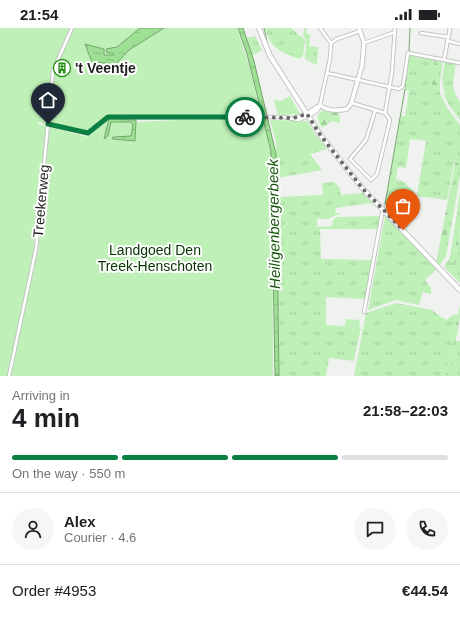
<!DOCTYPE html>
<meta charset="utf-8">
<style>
body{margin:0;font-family:Arial,sans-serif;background:#f6f6f6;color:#202124;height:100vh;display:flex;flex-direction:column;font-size:15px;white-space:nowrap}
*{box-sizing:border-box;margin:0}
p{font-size:13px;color:#757577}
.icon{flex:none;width:22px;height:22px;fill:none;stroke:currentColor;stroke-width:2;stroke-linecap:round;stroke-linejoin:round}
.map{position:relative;height:348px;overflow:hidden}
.panel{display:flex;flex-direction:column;background:#fff;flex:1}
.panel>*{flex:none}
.pin{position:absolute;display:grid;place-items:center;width:34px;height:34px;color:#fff;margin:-41px -17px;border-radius:50% 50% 50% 0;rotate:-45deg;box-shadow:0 0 4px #0007}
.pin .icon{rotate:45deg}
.courier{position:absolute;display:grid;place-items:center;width:40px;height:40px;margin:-20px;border:3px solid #0b8043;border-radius:50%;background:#fff;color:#222;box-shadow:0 1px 5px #0007}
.summary em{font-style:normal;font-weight:700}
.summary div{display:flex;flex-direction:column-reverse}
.summary{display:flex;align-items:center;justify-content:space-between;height:68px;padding:0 12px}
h1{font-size:26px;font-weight:700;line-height:30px}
.bar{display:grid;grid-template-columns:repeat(4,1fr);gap:6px 4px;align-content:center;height:48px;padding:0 12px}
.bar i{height:5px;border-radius:3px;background:#e0e0e0}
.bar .active{background:#0b8043}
.bar p{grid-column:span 4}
.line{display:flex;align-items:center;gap:10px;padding:0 12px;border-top:1px solid #e0e0e0}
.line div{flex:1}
.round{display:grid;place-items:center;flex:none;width:42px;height:42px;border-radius:21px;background:#f6f6f6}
.status{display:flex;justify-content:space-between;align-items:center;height:28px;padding:0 20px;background:#fff;direction:ltr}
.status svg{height:11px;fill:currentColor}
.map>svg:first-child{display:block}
</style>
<div class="status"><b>21:54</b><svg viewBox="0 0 49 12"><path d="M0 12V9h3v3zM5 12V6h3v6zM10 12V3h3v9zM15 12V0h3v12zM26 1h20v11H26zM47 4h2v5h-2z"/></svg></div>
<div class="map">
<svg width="460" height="348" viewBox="0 0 460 348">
<defs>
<pattern id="grass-tufts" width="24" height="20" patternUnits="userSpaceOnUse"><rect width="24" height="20" fill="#bef0b7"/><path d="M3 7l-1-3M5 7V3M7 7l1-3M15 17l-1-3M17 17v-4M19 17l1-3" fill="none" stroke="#a3ce9d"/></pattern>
<pattern id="forest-firs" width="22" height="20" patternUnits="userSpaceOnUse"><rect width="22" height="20" fill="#bef0b7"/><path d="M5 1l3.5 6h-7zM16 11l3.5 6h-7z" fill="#a3ce9d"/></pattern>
<pattern id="water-ripples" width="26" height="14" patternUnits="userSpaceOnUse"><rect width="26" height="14" fill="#9de093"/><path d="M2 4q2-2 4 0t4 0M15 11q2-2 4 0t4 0" fill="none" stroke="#87c07e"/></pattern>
</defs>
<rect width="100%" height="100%" fill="#eff2ef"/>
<!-- grass -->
<path fill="url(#grass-tufts)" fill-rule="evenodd" d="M265,0H291L305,12L303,28L299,31C281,24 270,20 265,0Z
M255,8L262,22L252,28L246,10Z
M306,21H315L314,33L307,29Z
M412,26L443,32L440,53V66L448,81L460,97V148L446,228L439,238L436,234L438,225L442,226L458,135H454L447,172L417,168L426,113L410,111L406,140L398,139L396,151L404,154L414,164L407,199L385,177L401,88H405L409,63L405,62L409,27ZM435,32L439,33L435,66Z
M445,33L456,35L453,55L455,66L460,74V92L449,77L444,66L446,65L444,63L442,51Z
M313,103L327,121L310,126L322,142L277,150L275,121L299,112Z
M334,154L340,160L341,167L363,165L373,175L336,180L335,185H341L328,191H317V199L332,198L333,192L337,189L382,188L379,201H320L321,231L374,232L366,271L326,269V297L361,299L354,333L329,330L326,348H279L277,169L323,167L322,155Z
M460,164V200L454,241L460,210V255L444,239L450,229Z
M385,188L437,241L425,252L431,260V266L423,264L419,277L396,272L368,282Z
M396,275L432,282L441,289L447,292L452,287L458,286L446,348H354L366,285Z
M455,313H460V348H449Z"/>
<!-- forest -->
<path fill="url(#forest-firs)" d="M304,0H307L306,6H310L309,18L318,19L317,37L305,31V23H308L307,29L314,33L315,21H306V11L303,8Z
M435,32L439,33L436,66L431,65Z
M324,82L339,85L340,95L332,93L322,100L317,89L320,84Z
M220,90H263L271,123L272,176L226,175L260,93L215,92Z
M455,135H459L443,226L438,225Z
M459,199L460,210L454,242L452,240Z
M460,277V290L449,348H446Z"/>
<!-- park -->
<path fill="#bef0b7" d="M0,0H70L51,42L46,96L38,94V96L46,98L33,230L7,348H0Z
M74,0H237L249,37L261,87L109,88L102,91L89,103L51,94L55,43Z
M293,6L303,12L302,26L297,28L287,24Z
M290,68L300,86L278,87L274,72L281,73Z
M201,91L249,94L264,93L272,136L273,348H10L39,216L49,99L88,109L107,92L136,94Z
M270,92L307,93L325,121L277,134L276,114Z
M346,291L360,292L359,299L345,298Z"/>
<!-- water -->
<path fill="url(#water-ripples)" stroke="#77a670" d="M140,0H164L129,22L116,36L92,34L85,16L104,21V27H114L113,25H107L106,21L117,19Z
M238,0H243L254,33L276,126L279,348H275L271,123L247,26Z
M109,91L136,92L135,113L112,111L113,109L131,108L133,97L131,94H111L108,108L104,111Z"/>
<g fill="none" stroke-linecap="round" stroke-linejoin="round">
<!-- stream -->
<path stroke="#77a670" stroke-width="1" d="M264,0L267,13
M409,23L410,0
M405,59L407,38
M405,61L385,176L407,199"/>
<!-- street casing -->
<g stroke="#c2c5c2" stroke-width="4.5">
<path id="street" d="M320,0L331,15
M421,5L448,9
M448,13L460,16
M331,15L337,11L360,3
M364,15L395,4
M444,32L450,0
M327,45L399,61L403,58L408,25L460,35
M352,75L385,85
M320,77L330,31L331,15
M375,83L366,112L350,131L371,152L377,146L390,92L385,85L392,44L395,0
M295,90L307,86
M48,96L88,105L108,89H284L298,92L308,88
M364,284L382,186L384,183
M9,348L36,221L53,43L72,0"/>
</g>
<!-- secondary casing -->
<g stroke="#c2c5c2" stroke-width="5.5">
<path id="secondary" d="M320,77C327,83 337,83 347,81L351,76L362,38L364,15L359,0
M307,86L317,79
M308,88L317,82L320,77"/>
</g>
<!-- primary casing -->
<g stroke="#c2c5c2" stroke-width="6">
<path id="primary" d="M259,0L270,28L321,108L363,161L460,262"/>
</g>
<!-- street -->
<use href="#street" stroke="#fff" stroke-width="2.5"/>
<!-- secondary -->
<use href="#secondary" stroke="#fff" stroke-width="3.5"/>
<!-- primary -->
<use href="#primary" stroke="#fff" stroke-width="4"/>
</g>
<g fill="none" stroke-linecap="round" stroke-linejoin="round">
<!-- done -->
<path stroke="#686a67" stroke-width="4" stroke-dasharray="0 7.2" d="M245,89L294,90L307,86L321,108L363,161L403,202"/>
<!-- route -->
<path stroke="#0b8043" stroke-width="5" d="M48,96L88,105L108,89H245"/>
</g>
<!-- icons -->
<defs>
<g id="building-ring" transform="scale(0.9)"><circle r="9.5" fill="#fff" stroke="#279116" stroke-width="1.5"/><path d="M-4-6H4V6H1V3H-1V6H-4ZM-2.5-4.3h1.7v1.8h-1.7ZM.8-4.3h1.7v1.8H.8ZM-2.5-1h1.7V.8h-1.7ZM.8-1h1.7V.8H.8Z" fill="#279116"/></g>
</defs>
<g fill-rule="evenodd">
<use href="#building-ring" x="62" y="40"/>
</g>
<g text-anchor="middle" stroke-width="4" stroke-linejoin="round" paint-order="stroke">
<!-- poi labels -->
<g font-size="14" font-weight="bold" fill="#1f201e" stroke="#fff" text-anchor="start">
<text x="75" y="45">'t Veentje</text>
</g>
<!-- street labels -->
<g font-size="14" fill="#1f201e" stroke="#fff">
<text transform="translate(41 173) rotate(-85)" y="5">Treekerweg</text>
</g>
<!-- park labels -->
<g font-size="14" fill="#053401" stroke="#fff">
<text x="155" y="227">Landgoed Den<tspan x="155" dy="16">Treek-Henschoten</tspan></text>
</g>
<!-- water labels -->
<g font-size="15" font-style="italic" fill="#15570b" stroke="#fff">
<text transform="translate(274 196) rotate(-91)" y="5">Heiligenbergerbeek</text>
</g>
</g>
</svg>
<div class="pin" style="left:403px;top:202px;background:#ea580c"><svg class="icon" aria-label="bag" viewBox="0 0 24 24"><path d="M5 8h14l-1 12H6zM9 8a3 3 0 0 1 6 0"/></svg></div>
<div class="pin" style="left:48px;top:96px;background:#1f2937"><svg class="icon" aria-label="home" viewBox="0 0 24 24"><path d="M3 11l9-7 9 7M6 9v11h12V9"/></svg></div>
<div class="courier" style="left:245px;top:89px"><svg class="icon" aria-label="bike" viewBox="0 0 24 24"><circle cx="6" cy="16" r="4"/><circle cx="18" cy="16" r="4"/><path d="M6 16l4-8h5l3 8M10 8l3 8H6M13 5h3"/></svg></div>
</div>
<section class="panel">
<div class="summary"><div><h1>4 min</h1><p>Arriving in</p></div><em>21:58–22:03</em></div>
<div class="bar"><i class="active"></i><i class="active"></i><i class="active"></i><i></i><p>On the way · 550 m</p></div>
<div class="line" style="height:72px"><a class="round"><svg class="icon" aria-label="person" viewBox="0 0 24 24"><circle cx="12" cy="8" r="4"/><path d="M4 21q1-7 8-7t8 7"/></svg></a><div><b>Alex</b><p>Courier · 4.6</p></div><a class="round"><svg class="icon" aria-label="chat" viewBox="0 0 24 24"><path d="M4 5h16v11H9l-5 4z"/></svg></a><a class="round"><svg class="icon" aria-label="phone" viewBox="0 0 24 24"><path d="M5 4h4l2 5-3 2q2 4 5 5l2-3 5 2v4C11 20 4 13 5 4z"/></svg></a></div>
<div class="line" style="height:52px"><div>Order #4953</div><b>€44.54</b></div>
</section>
